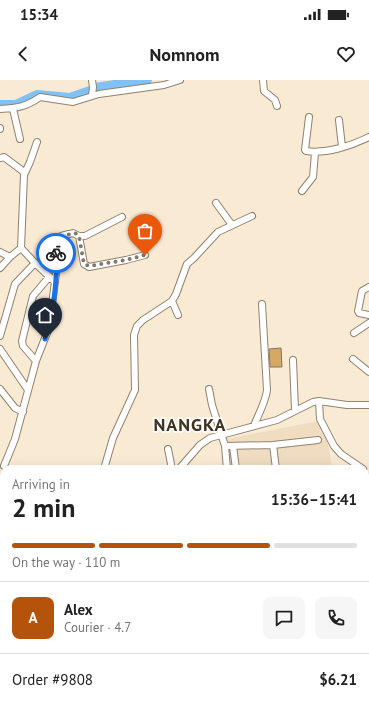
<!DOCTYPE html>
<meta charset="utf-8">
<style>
body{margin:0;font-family:"PT Sans",sans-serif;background:#f6f6f6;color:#222;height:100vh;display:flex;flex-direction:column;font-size:15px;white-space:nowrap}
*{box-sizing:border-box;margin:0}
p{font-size:13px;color:#767676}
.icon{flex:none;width:22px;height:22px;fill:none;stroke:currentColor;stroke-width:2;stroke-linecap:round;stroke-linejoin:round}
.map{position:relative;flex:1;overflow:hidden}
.details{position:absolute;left:0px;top:385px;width:369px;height:248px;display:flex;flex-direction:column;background:#fff;border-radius:12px 12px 0 0;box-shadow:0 4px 16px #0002}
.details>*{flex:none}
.pin{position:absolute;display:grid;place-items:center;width:34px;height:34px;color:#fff;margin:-41px -17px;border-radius:50% 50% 50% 0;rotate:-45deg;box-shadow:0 0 4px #0007}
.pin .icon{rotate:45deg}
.courier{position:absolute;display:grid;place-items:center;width:40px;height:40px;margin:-20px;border:3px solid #1a73e8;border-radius:50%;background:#fff;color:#222;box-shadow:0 1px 5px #0007}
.head em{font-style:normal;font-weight:700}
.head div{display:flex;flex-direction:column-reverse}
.head{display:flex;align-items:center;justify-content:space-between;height:68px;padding:0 12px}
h1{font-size:26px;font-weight:700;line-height:30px}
.bar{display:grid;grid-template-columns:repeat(4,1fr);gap:6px 4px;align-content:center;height:48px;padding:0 12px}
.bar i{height:5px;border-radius:3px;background:#e0e0e0}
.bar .on{background:#b45309}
.bar p{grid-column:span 4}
.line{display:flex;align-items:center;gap:10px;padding:0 12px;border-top:1px solid #e0e0e0}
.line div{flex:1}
.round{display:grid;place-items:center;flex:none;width:42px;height:42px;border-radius:8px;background:#f6f6f6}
.status{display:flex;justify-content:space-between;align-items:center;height:28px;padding:0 20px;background:#fff;direction:ltr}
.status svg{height:11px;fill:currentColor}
header{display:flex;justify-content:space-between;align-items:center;height:52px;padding:0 12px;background:#fff;font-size:18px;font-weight:700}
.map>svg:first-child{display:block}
</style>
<div class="status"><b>15:34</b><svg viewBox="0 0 49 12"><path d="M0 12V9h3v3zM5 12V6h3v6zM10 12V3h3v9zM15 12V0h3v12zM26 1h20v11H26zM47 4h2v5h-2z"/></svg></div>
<header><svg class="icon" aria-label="back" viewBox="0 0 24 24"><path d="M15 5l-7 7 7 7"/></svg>Nomnom<svg class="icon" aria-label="heart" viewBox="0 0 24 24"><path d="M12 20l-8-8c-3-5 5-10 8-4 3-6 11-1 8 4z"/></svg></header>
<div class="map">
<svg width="369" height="633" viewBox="0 0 369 633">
<rect width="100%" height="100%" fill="#f9ead4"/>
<!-- built -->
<path fill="#efdcc1" d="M319,341L327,355L332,389H230L226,359Z"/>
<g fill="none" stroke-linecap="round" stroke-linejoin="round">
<!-- river -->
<path stroke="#80c2f8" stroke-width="10" d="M0,25H16L37,15L70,18L93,10L95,8L147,0"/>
</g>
<!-- building -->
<path fill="#d6a862" stroke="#847663" d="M281,268L282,287H270L269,269Z"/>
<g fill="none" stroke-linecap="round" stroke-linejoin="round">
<!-- minor casing -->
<g stroke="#90826f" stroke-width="8">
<path id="minor" d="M92,0L93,7L92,16
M263,0L264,11L275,20L277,26
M0,29C17,28 26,27 40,17L73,22L99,14L164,5L180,0
M13,29L20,59
M309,37L305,70L306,71C326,74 351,66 369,57
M339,40L342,67
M0,48V49
M37,62L30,82L24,95L21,168L35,183L55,202
M0,78L4,77L24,92
M302,111L313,97L315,73
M216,123L232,145
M79,156L84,184L89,187L126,180L145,175
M0,172L10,177
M0,188L10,177L21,168
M369,207L362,211L358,231L359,233L369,235
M172,221L178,235
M354,253L369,243
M0,256L15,204L35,183
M0,269L28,310
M353,279L369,292
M293,280L295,330
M36,281L23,266L22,261L33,216L49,197
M0,309L15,328L23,332
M209,309L212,325L225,366L227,389
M319,321L320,339L334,366L341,374L363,389
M254,346C258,335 266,321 267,310L262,224
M273,365L276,389
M225,366L273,365L318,360
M233,366L236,389
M168,369L172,389
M4,386L15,359L36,281L49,248L57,186L54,162C57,155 67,155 73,153L79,156H85L122,137
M104,389L113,358L135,310L134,255L137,246L143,240L172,221L176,214L187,184L194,178L218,152L252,136
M179,389L200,365L210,358L277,340L313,322L319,321L347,325H369
M365,433H369
M365,459L369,458
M365,517H369
M0,518L4,517
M365,543H368
M365,568H368
M245,633L246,629
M273,633L274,629"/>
</g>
<!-- minor -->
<use href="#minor" stroke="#fff" stroke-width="6"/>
</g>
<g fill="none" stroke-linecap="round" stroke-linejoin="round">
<!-- done -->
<path stroke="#81786b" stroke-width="4" stroke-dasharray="0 7.2" d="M56,173L55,159L58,157L75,153L79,156L84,184L89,186L126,180L145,175"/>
<!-- route -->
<path stroke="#1a73e8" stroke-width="5" d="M45,259C53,238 58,196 56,173"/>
</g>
<g text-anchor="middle" stroke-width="3.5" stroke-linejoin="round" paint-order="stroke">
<!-- district labels -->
<g font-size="18" font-weight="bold" letter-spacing="1" fill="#3f3322" stroke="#fff">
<text x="190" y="351">NANGKA</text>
</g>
</g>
</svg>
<div class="pin" style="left:145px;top:175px;background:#ea580c"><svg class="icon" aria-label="bag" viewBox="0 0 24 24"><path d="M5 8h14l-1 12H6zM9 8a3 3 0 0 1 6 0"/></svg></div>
<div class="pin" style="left:45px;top:259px;background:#1f2937"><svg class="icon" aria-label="home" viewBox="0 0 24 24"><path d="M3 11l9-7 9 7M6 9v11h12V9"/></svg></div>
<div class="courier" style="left:56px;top:173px"><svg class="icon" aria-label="bike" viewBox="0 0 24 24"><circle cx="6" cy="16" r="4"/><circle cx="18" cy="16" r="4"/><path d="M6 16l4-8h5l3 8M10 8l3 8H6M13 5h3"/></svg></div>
<section class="details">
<div class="head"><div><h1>2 min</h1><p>Arriving in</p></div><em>15:36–15:41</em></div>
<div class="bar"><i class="on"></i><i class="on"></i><i class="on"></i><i></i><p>On the way · 110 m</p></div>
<div class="line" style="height:72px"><b class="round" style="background:#b45309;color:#fff">A</b><div><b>Alex</b><p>Courier · 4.7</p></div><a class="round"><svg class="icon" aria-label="chat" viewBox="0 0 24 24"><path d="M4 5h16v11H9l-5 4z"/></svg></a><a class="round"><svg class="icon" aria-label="phone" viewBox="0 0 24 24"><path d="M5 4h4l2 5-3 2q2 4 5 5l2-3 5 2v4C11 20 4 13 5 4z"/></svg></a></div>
<div class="line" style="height:52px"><div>Order #9808</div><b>$6.21</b></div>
</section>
</div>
